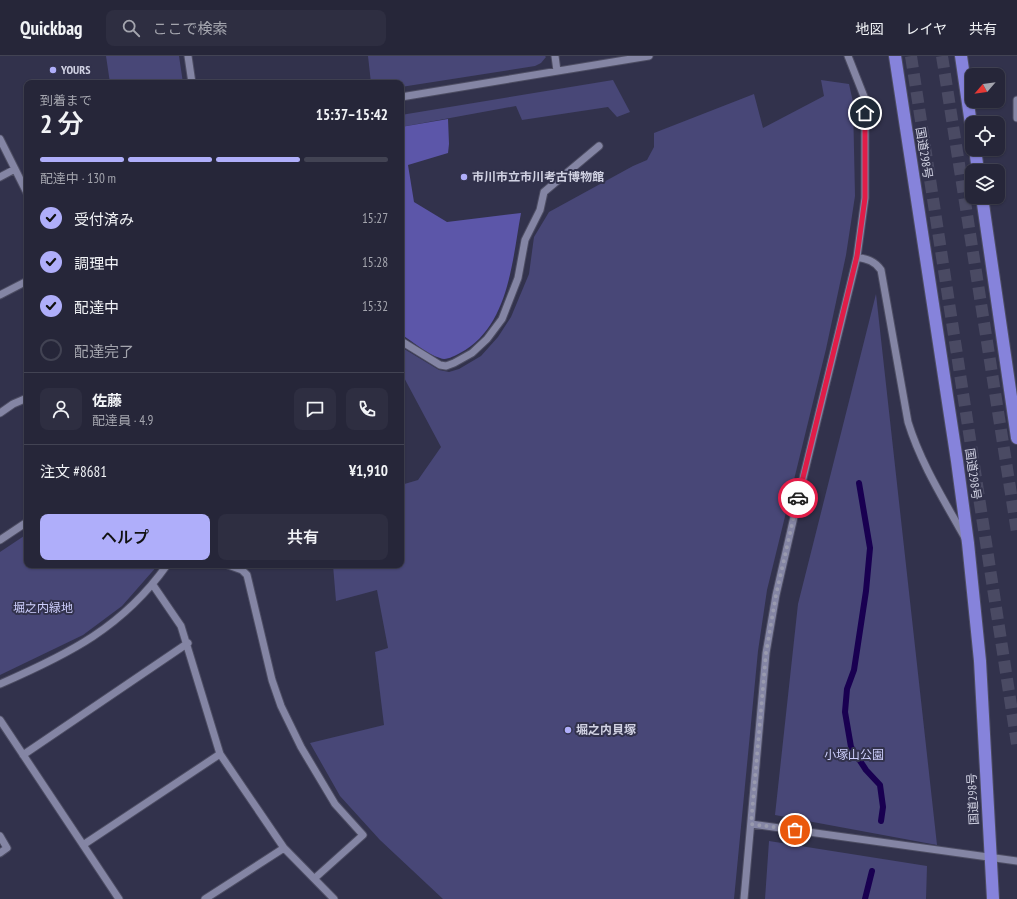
<!DOCTYPE html>
<html lang="ja">
<meta charset="utf-8">
<style>
body{margin:0;font-family:"PT Sans Narrow","Noto Sans JP",sans-serif;background:#2e2e41;color:#f1f3f6;height:100vh;display:flex;flex-direction:column;font-size:15px;white-space:nowrap}
*{box-sizing:border-box;margin:0}
p{font-size:13px;color:#a4a5ae}
.icon{flex:none;width:22px;height:22px;fill:none;stroke:currentColor;stroke-width:2;stroke-linecap:round;stroke-linejoin:round}
.map{position:relative;flex:1;overflow:hidden}
.sheet{position:absolute;left:24px;top:24px;width:380px;height:488px;display:flex;flex-direction:column;background:#262639;border-radius:8px;box-shadow:0 1px 3px #0004,0 0 0 1px #424353}
.sheet>*{flex:none}
.needle{width:26px;rotate:242deg}
.controls{position:absolute;left:965px;top:12px;display:grid;gap:8px}
.controls a{display:grid;place-items:center;width:40px;height:40px;border-radius:8px;background:#262639;box-shadow:0 1px 3px #0004,0 0 0 1px #424353;font-size:20px}
.pin{position:absolute;display:grid;place-items:center;width:34px;height:34px;color:#fff;margin:-17px;border:2px solid #fff;border-radius:50%;box-shadow:0 1px 4px #0007}
.courier{position:absolute;display:grid;place-items:center;width:40px;height:40px;margin:-20px;border:3px solid #e11d48;border-radius:50%;background:#fff;color:#222;box-shadow:0 1px 5px #0007}
.headline em{font-style:normal;font-weight:600}
.headline div{display:flex;flex-direction:column-reverse}
.headline{display:flex;align-items:center;justify-content:space-between;height:68px;padding:0 16px}
h1{font-size:26px;font-weight:600;line-height:30px}
.bar{display:grid;grid-template-columns:repeat(4,1fr);gap:6px 4px;align-content:center;height:48px;padding:0 16px}
.bar i{height:5px;border-radius:3px;background:#424353}
.bar .on{background:#afaefa}
.bar p{grid-column:span 4}
.line{display:flex;align-items:center;gap:10px;padding:0 16px;border-top:1px solid #424353}
.line div{flex:1}
.round{display:grid;place-items:center;flex:none;width:42px;height:42px;border-radius:8px;background:#2e2e41}
ol{padding:0 16px;list-style:none}
li{display:flex;align-items:center;gap:12px;height:44px}
li p{margin-inline-start:auto}
li .icon{padding:4px;border-radius:50%;background:#afaefa;color:#111;stroke-width:4}
li:last-child{color:#a4a5ae}
li i{width:22px;height:22px;border:2px solid #424353;border-radius:50%}
.cta{display:flex;gap:8px;margin-top:auto;padding:8px 16px}
.cta a{flex:1;height:46px;border-radius:8px;background:#afaefa;color:#111;font-size:16px;font-weight:600;line-height:46px;text-align:center}
.cta a+a{background:#2e2e41;color:#f1f3f6}
header{display:flex;align-items:center;gap:24px;box-sizing:border-box;height:56px;padding:0 20px;background:#262639;border-bottom:1px solid #424353}
header strong{font-size:19px}
nav{display:flex;gap:22px;margin-inline-start:auto;font-size:14px}
.search{width:280px;height:36px;background:#2e2e41;display:flex;align-items:center;gap:10px;box-sizing:border-box;padding:0 14px;border-radius:8px;color:#a4a5ae;font-size:15px}
.map>svg:first-child{display:block}
</style>
<header>
<strong>Quickbag</strong>
<div class="search"><svg class="icon" aria-label="search" viewBox="0 0 24 24"><circle cx="10" cy="10" r="6"/><path d="M15 15l6 6"/></svg>ここで検索</div>
<nav><a>地図</a><a>レイヤ</a><a>共有</a></nav>
</header>
<div class="map">
<svg width="1017" height="843" viewBox="0 0 1017 843">
<rect width="100%" height="100%" fill="#32324c"/>
<!-- green -->
<path fill="#484777" d="M106,0H179L183,27H110Z
M368,0H545L546,1L541,7L535,10L401,31V27H371Z
M613,24L630,56L617,61L608,51L522,64L516,50L401,71V59Z
M821,24L849,28L853,46L855,140L846,199L826,293L767,534L758,595L734,843H443L380,784L340,740L310,687L384,669L375,596L388,592L377,534L336,545L333,509H401V429L418,424L441,391L401,316V291L439,314L449,316L459,313L481,300L498,281L511,261L529,218L534,181L549,156L633,110L647,104L654,91V77L754,38L763,72L824,40Z
M876,238L937,789L775,759L798,548Z
M27,478V509H158L122,550L83,579L0,619V496Z
M769,785L927,810L926,843H765Z"/>
<!-- forest -->
<path fill="#5c56a9" d="M448,63L449,88L448,97L408,109L414,146L447,166L521,157C512,205 509,271 460,297C454,300 446,305 440,302C427,298 413,286 401,278V71Z"/>
<g fill="none" stroke-linecap="round" stroke-linejoin="round">
<!-- stream -->
<path stroke="#190051" stroke-width="6" d="M859,427L870,492L866,535L854,614L847,633L845,656L851,691L866,714L880,729L883,751L881,765
M865,843L872,815"/>
<!-- highway-tunnel -->
<path stroke="#4a4a63" stroke-width="12" stroke-dasharray="12 6" stroke-linecap="butt" d="M911,0L1017,688
M942,0L1017,476"/>
<!-- minor casing -->
<g stroke="#4d4d63" stroke-width="9">
<path id="minor" d="M188,0L192,27
M555,0L557,15
M401,41L649,0
M1017,44V62
M0,83L27,137
M0,121L15,113
M857,201C867,203 875,205 881,214L908,366C921,408 944,444 965,482
M0,239L27,225
M401,285L440,309L446,310L454,307L472,297L487,283L502,263L518,222L525,184L540,154L544,136L599,90
M0,357L13,348L27,342
M0,484L27,466
M228,509L242,514L247,519L272,624L281,650L301,691L335,748L363,779L315,822
M153,529L181,570L220,698L284,792L334,843
M0,628C69,598 123,571 167,509
M0,664L119,843
M23,699L188,587
M751,768L1017,805
M0,780L7,792L0,797
M83,789L220,698
M205,843L284,792
M744,843L766,597L776,539L799,439L857,201L865,142V43L848,0"/>
</g>
<!-- highway casing -->
<g stroke="#4d4d63" stroke-width="14">
<path id="highway" d="M895,0L957,405L968,487L980,605L993,843
M961,0L972,75
M975,93L978,115
M982,141L1017,382"/>
</g>
<!-- minor -->
<use href="#minor" stroke="#8485a4" stroke-width="7"/>
<!-- highway -->
<use href="#highway" stroke="#8683db" stroke-width="12"/>
</g>
<g fill="none" stroke-linecap="round" stroke-linejoin="round">
<!-- done -->
<path stroke="#999aae" stroke-width="4" stroke-dasharray="0 7.2" d="M795,774L751,768L766,597L776,539L798,442"/>
<!-- route -->
<path stroke="#e11d48" stroke-width="5" d="M798,442L857,200L865,142V57"/>
</g>
<!-- markers -->
<g fill="#afaefa" stroke="#32324c" stroke-width="1.5">
<circle cx="53" cy="14" r="4"/>
<circle cx="464" cy="121" r="4"/>
<circle cx="568" cy="674" r="4"/>
</g>
<g text-anchor="middle" stroke-width="4" stroke-linejoin="round" paint-order="stroke">
<!-- poi labels -->
<g font-size="12" font-weight="bold" fill="#d1d2e3" stroke="#32324c" text-anchor="start">
<text x="61" y="18">YOURS</text>
<text x="472" y="125">市川市立市川考古博物館</text>
<text x="576" y="678">堀之内貝塚</text>
</g>
<!-- street labels -->
<g font-size="12" fill="#d1d2e3" stroke="#32324c">
<text transform="translate(924 97) rotate(81)" y="4">国道298号</text>
<text transform="translate(973 418) rotate(82)" y="4">国道298号</text>
<text transform="translate(973 743) rotate(-93)" y="4">国道298号</text>
</g>
<!-- park labels -->
<g font-size="12" fill="#cdcefc" stroke="#32324c">
<text x="43" y="556">堀之内緑地</text>
<text x="854" y="703">小塚山公園</text>
</g>
</g>
</svg>
<div class="controls">
<a><svg class="needle" viewBox="-14 -14 28 28"><path d="M0-13l5 13h-10z" fill="#e53935"/><path d="M0 13l5-13h-10z" fill="#a4a5ae"/></svg></a>
<a><svg class="icon" aria-label="locate" viewBox="0 0 24 24"><circle cx="12" cy="12" r="6"/><path d="M12 2v4M12 18v4M2 12h4M18 12h4"/></svg></a>
<a><svg class="icon" aria-label="layers" viewBox="0 0 24 24"><path d="M12 4l9 5-9 5-9-5zM3 14l9 5 9-5"/></svg></a>
</div>
<div class="pin" style="left:795px;top:774px;background:#ea580c"><svg class="icon" aria-label="bag" viewBox="0 0 24 24"><path d="M5 8h14l-1 12H6zM9 8a3 3 0 0 1 6 0"/></svg></div>
<div class="pin" style="left:865px;top:57px;background:#1f2937"><svg class="icon" aria-label="home" viewBox="0 0 24 24"><path d="M3 11l9-7 9 7M6 9v11h12V9"/></svg></div>
<div class="courier" style="left:798px;top:442px"><svg class="icon" aria-label="car" viewBox="0 0 24 24"><path d="M5 17H2v-5l4-1 3-4h7l3 4 3 1v5h-3M9 17h6M6 11h13"/><circle cx="7" cy="17" r="2"/><circle cx="17" cy="17" r="2"/></svg></div>
<section class="sheet">
<div class="headline"><div><h1>2 分</h1><p>到着まで</p></div><em>15:37–15:42</em></div>
<div class="bar"><i class="on"></i><i class="on"></i><i class="on"></i><i></i><p>配達中 · 130 m</p></div>
<ol>
<li><svg class="icon" aria-label="check" viewBox="0 0 24 24"><path d="M5 12l5 5 9-10"/></svg>受付済み<p>15:27</p></li>
<li><svg class="icon" aria-label="check" viewBox="0 0 24 24"><path d="M5 12l5 5 9-10"/></svg>調理中<p>15:28</p></li>
<li><svg class="icon" aria-label="check" viewBox="0 0 24 24"><path d="M5 12l5 5 9-10"/></svg>配達中<p>15:32</p></li>
<li><i></i>配達完了</li>
</ol>
<div class="line" style="height:72px"><a class="round"><svg class="icon" aria-label="person" viewBox="0 0 24 24"><circle cx="12" cy="8" r="4"/><path d="M4 21q1-7 8-7t8 7"/></svg></a><div><b>佐藤</b><p>配達員 · 4.9</p></div><a class="round"><svg class="icon" aria-label="chat" viewBox="0 0 24 24"><path d="M4 5h16v11H9l-5 4z"/></svg></a><a class="round"><svg class="icon" aria-label="phone" viewBox="0 0 24 24"><path d="M5 4h4l2 5-3 2q2 4 5 5l2-3 5 2v4C11 20 4 13 5 4z"/></svg></a></div>
<div class="line" style="height:52px"><div>注文 #8681</div><b>¥1,910</b></div>
<div class="cta"><a>ヘルプ</a><a>共有</a></div>
</section>
</div>
